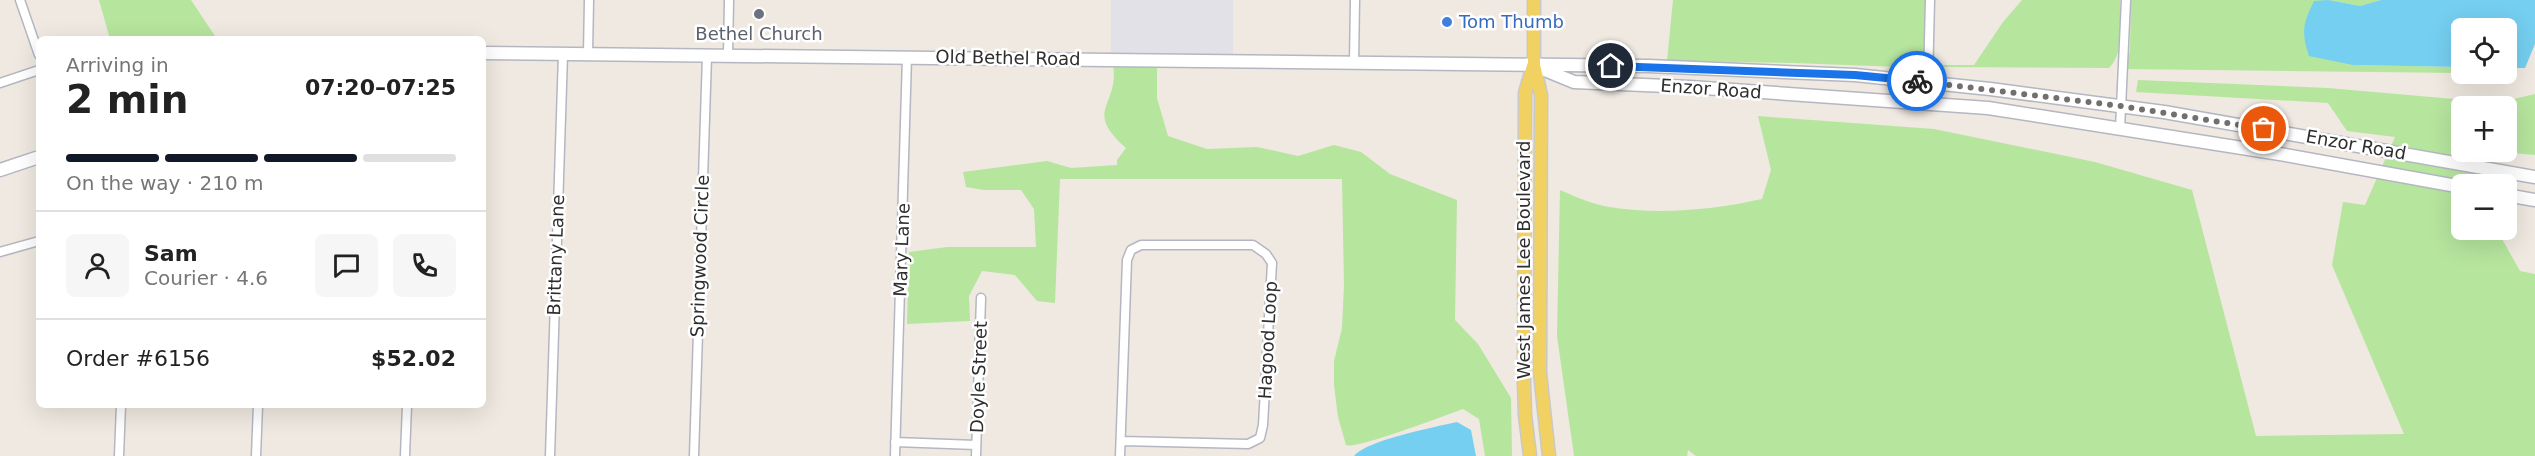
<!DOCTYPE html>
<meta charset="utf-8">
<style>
body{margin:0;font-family:"DejaVu Sans",sans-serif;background:#f6f6f6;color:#222;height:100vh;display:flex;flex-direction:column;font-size:22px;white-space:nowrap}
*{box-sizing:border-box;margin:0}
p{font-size:20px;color:#767676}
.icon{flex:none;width:33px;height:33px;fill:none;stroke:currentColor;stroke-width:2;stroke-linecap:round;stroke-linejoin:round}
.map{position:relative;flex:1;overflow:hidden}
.details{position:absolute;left:36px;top:36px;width:450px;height:372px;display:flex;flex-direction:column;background:#fff;border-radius:9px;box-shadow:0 6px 24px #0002}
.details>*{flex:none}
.tools{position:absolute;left:2451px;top:18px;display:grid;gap:12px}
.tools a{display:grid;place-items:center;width:66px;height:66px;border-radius:9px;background:#fff;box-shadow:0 6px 24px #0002;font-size:30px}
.pin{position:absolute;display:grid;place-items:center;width:51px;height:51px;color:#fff;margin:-26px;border:3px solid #fff;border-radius:50%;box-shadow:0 2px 6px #0007}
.courier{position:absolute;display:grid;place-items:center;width:60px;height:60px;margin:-30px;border:4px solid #1a73e8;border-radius:50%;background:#fff;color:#222;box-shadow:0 2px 8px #0007}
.summary em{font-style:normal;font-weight:700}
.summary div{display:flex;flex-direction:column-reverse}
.summary{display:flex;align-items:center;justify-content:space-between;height:102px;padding:0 30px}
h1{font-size:39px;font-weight:700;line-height:45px}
.bar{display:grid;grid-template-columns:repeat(4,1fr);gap:9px 6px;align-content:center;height:72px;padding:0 30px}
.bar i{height:8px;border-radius:4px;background:#e0e0e0}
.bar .current{background:#111827}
.bar p{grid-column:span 4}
.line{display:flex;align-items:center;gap:15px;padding:0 30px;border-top:2px solid #e0e0e0}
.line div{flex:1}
.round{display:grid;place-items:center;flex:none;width:63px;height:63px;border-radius:9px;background:#f6f6f6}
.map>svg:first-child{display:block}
</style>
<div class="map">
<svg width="2535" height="456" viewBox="0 0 2535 456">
<rect width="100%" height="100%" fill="#efe9e1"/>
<!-- industrial -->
<path fill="#e3e1e8" d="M1111,0H1233V56L1111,55Z"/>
<!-- green -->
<path fill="#b6e59e" d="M99,0H191L217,39H110Z
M1673,0H1927L1925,68L1794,63L1667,61Z
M2022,0H2120C2120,22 2125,52 2109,68L1936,67V65H1974L2003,22Z
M2131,0H2381L2360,6L2329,0L2353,65L2461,67L2462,73L2125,69L2130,51Z
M1113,64L1154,65L1157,67V98L1168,136L1207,149L1257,147L1298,156L1334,145L1361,152L1390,174L1457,200L1455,320L1478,344L1511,398L1512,456H1485L1479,419L1463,409C1446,415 1355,450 1346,445L1338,417L1334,385V361L1342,328L1344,285L1342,179H1060L1055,303L1037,301L1015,275L982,271L969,296L970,321L907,324L909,252L947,247H1036L1034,209L1021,190H984L966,187L963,172L1047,161L1071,168L1117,165V160L1126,148C1082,109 1120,107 1113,64Z
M2138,80L2328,88L2454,99L2505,101L2535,94V155L2500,152H2506V106H2462V152H2483L2486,184H2462V230H2497L2520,271L2535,274V456H1696L1688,450L1687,456H1574L1557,336L1560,190C1576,197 1592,204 1609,207C1659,215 1713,210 1762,199L1771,170L1758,116L1934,129L2095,162L2192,190L2256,436L2404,434L2332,265L2343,202L2365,205L2395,137L2347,131L2328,103L2136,92Z"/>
<!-- water -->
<path fill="#75cff0" d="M2329,0L2360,6L2381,0H2535V44L2525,68H2507L2506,28H2462L2461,67L2353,65L2309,56C2301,32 2303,23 2314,1Z
M1457,422L1471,430L1476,456H1354C1367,440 1435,427 1457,422Z"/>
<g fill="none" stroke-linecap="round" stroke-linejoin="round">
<!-- street casing -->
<g stroke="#b4b7c1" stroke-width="11">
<path id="street" d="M20,0L39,55
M588,54L589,0
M728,55L729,0
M1354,63L1355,0
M1928,82L1930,0
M0,83L39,70
M2120,129L2126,0
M0,252L39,241
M895,442L976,445
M119,456L121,405
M256,456L258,405
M405,456L407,405
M550,456L563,54
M694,456L707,56
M895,456L907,57
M976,456L981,298
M1120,456L1127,260L1131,250L1141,245H1253L1266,254L1272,263L1263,425L1260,438L1248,444L1121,441"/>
</g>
<!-- secondary casing -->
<g stroke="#b4b7c1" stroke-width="15">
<path id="secondary" d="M483,53L1649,66L1855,75L1990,89L2164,112L2535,177
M1540,68L1574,82L1690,87L1988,108L2280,154L2462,187
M0,170L39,157
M2506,195L2535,200"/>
</g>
<!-- primary casing -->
<g stroke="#c9c9c9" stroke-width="15">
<path id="primary" d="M1534,0V65L1541,95L1540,373L1549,456
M1530,456L1525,415L1524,382L1525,93L1533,66"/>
</g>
<!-- street -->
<use href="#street" stroke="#fff" stroke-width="8"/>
<!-- secondary -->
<use href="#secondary" stroke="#fff" stroke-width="12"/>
<!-- primary -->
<use href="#primary" stroke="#f2d163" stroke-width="12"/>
</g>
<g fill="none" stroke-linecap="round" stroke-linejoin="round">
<!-- done -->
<path stroke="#726f6d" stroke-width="6" stroke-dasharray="0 10.8" d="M1917,81L2121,106L2264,129"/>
<!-- route -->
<path stroke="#1a73e8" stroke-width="8" d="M1611,66L1855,75L1917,81"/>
</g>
<!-- markers -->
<circle fill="#6b7280" stroke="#fff" stroke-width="2" cx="759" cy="14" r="6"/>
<circle fill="#3f7fe0" stroke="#fff" stroke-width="2" cx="1447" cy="22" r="6"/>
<g text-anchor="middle" stroke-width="5" stroke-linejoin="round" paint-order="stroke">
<!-- shop labels -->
<g font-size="18" fill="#366cbe" stroke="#fff" text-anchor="start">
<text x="1459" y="28">Tom Thumb</text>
</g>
<!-- worship labels -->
<g font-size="18" fill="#5b616d" stroke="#fff">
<text x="759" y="40">Bethel Church</text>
</g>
<!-- street labels -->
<g font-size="18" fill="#2e2e2e" stroke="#fff">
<text transform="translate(1008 58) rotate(1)" y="6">Old Bethel Road</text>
<text transform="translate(1711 89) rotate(4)" y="6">Enzor Road</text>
<text transform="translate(2356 145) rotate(10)" y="6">Enzor Road</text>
<text transform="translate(902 250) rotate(-88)" y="6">Mary Lane</text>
<text transform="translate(556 255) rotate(-88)" y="6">Brittany Lane</text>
<text transform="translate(700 256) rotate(-88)" y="6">Springwood Circle</text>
<text transform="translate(1524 260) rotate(-90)" y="6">West James Lee Boulevard</text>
<text transform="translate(1268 340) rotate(-87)" y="6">Hagood Loop</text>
<text transform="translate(979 377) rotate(-88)" y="6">Doyle Street</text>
</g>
</g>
</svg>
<div class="tools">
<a><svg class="icon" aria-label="locate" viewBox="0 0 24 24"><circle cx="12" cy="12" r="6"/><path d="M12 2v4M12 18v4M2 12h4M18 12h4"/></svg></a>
<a>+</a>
<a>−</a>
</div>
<div class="pin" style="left:2264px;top:129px;background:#ea580c"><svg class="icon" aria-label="bag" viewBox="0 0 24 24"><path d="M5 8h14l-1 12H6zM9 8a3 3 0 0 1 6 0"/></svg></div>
<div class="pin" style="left:1611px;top:66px;background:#1f2937"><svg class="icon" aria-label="home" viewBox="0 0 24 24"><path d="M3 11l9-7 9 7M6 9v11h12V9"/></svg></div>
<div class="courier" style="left:1917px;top:81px"><svg class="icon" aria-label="bike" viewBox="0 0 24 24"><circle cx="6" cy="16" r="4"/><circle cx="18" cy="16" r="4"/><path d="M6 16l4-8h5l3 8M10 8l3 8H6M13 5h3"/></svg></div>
<section class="details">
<div class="summary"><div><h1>2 min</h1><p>Arriving in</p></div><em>07:20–07:25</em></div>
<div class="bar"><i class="current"></i><i class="current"></i><i class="current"></i><i></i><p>On the way · 210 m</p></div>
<div class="line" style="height:108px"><a class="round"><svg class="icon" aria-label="person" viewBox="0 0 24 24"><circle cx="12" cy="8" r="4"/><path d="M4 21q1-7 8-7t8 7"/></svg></a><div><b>Sam</b><p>Courier · 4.6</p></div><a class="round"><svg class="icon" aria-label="chat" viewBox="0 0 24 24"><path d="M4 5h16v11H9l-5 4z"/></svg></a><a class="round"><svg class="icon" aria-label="phone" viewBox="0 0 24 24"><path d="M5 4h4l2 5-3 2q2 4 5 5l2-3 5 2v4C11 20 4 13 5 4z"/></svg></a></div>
<div class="line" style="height:78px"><div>Order #6156</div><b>$52.02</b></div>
</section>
</div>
